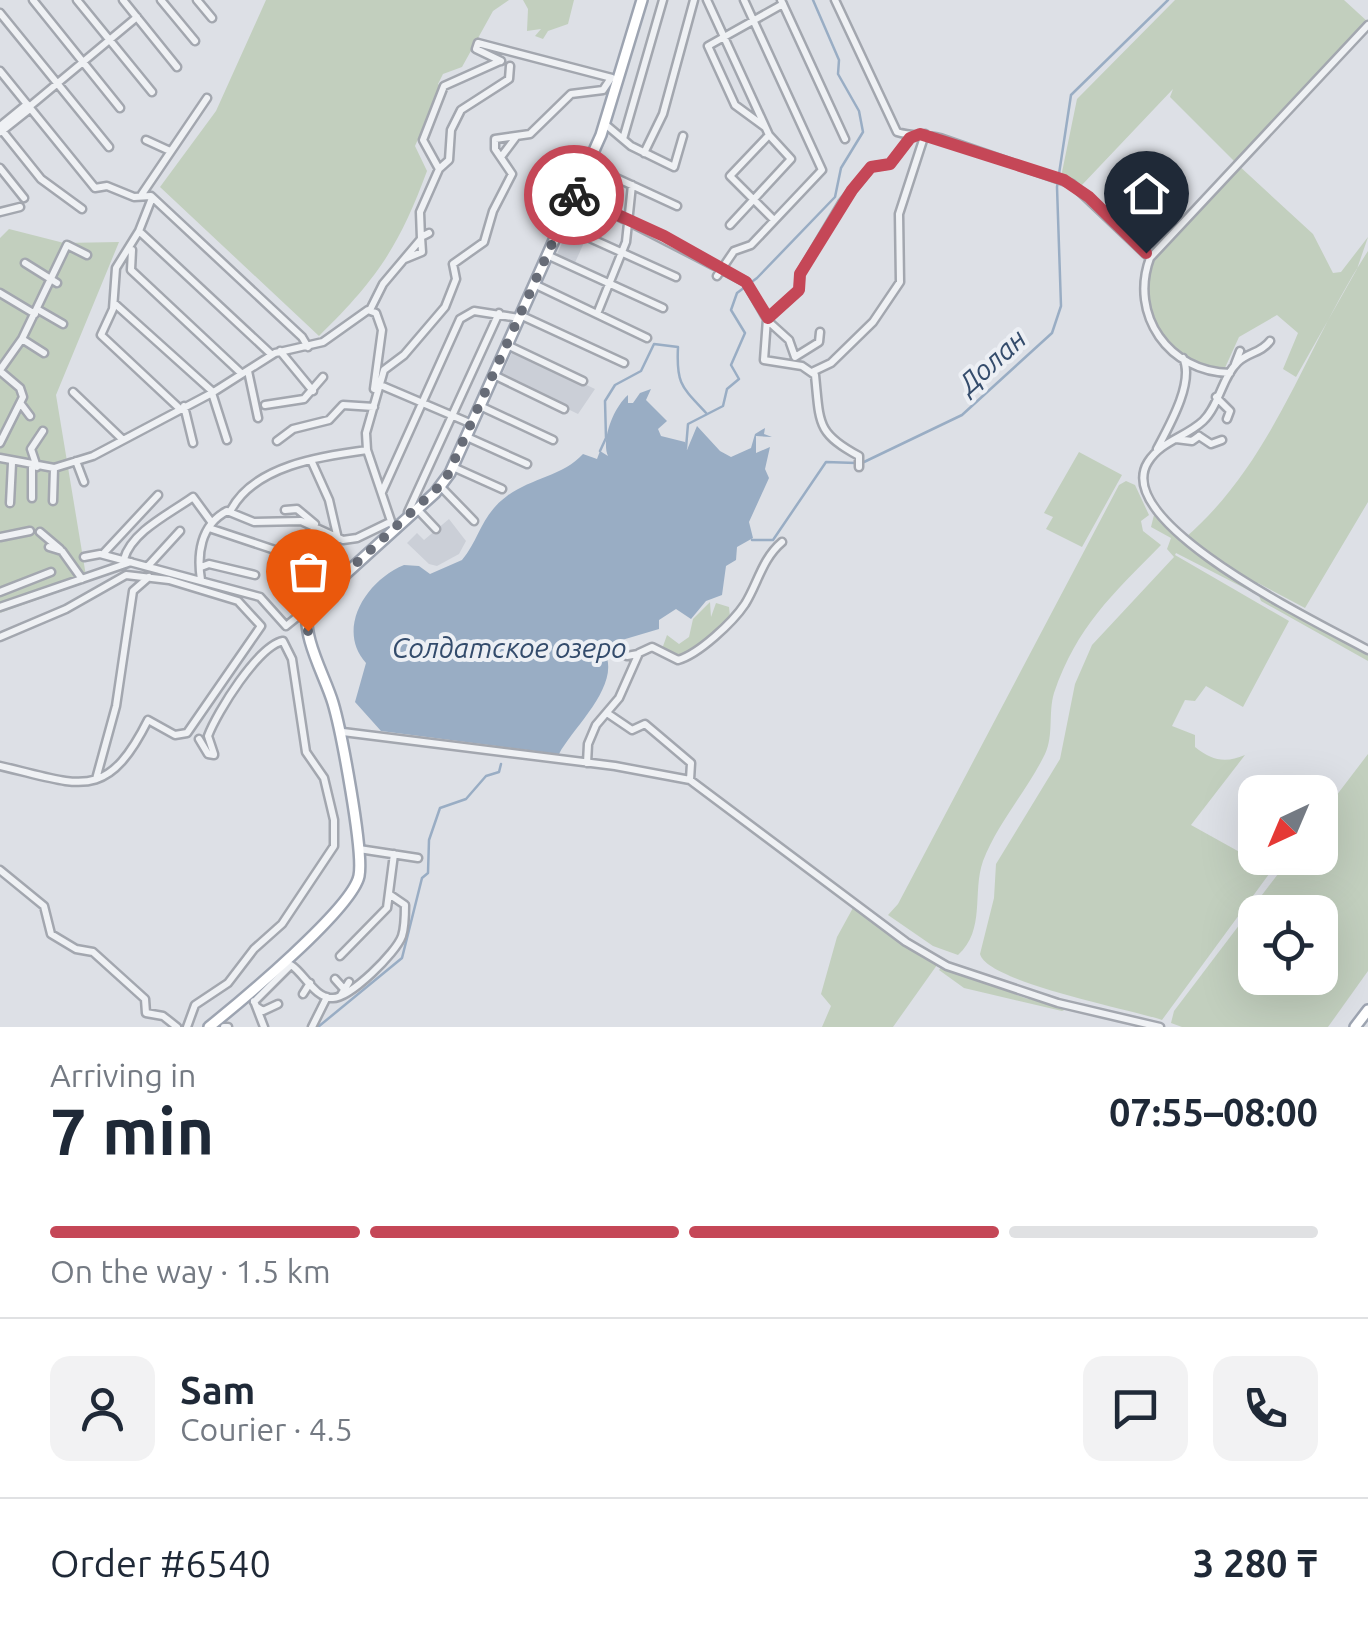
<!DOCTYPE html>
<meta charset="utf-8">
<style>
body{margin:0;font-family:Ubuntu,sans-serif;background:#f2f2f3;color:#1f2937;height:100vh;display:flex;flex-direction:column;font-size:38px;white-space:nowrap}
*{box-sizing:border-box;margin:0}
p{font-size:32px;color:#747a83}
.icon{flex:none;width:55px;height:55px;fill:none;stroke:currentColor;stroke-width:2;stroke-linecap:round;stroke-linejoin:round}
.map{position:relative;height:1027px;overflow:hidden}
.drawer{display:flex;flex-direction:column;background:#fff;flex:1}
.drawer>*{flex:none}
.needle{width:65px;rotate:224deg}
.buttons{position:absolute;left:1238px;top:775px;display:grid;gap:20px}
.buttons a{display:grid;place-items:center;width:100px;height:100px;border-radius:20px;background:#fff;box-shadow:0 10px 40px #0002;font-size:50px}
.pin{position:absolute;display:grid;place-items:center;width:85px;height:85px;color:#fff;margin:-102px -42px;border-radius:50% 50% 50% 0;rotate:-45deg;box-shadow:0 0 10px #0007}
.pin .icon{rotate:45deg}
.courier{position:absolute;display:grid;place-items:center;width:100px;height:100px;margin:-50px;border:8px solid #c54757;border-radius:50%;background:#fff;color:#222;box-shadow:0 2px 12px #0007}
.summary em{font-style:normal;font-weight:700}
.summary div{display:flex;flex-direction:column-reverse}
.summary{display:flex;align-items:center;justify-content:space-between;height:170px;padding:0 50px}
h1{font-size:65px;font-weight:700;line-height:75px}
.bar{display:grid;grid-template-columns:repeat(4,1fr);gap:15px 10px;align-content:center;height:120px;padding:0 50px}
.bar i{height:12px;border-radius:8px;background:#e0e1e3}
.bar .active{background:#c54757}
.bar p{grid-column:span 4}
.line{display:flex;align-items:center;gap:25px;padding:0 50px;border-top:2px solid #e0e1e3}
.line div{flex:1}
.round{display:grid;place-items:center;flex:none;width:105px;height:105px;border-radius:20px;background:#f2f2f3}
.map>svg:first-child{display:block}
</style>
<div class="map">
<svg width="1368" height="1027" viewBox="0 0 1368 1027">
<rect width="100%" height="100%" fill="#dde0e6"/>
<!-- built -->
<path fill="#cbcfd7" d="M568,230L586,238L574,265L556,256Z
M513,350L595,389L578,414L501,377Z
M449,519L466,541L459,554L437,566L429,564L407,543L417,533L424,540Z"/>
<!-- green -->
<path fill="#c2cfbe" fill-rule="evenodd" d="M266,0H509L493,11L462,67L443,74L438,84L441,87L415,146L427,171C399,247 376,280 319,336L160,187L216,111Z
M574,0L568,24L548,31L543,39L535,36L541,29L527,31L528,9L523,0Z
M1175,0H1344L1368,22L1234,161L1170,97L1173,89L1081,186L1061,177L1077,99Z
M1237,164L1313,234L1333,273L1341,272L1368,237L1357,269L1296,377L1283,369L1298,333L1277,315L1239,337L1224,370L1191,361L1154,331L1145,283L1152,259Z
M9,229L64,243L119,242L56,395L87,582L0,613V238Z
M1368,251V502L1305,608L1258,583L1255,586L1185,538C1275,460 1305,347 1368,251Z
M1079,452L1122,475L1082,547L1046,529L1053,517L1044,513Z
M1126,481L1135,485L1149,515L1141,521L1143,531L1161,545C1112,595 1077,626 1054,693C1048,713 1054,735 1045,754C1027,791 998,822 983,861C972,892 986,930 958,955L933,946L888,915L898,904L1119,485Z
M1154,515L1254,593L1176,553L1175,555L1289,621L1243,707L1206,686L1195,701L1185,700L1172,726L1195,735V747C1212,761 1226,763 1245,755L1191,825L1272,870L1162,1020C1130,1009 987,982 980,954L994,898L996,864L1060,759L1075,684L1092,645L1174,557L1167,549L1171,538L1151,527Z
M1257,591L1368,652V661L1261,601Z
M710,602L711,617L716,603L729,607L730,617L699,648L677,659L662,649L667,635L679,644L689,637L693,619Z
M1368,754V971L1328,1027H1182L1171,1023L1174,1011L1290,858H1320V817ZM1255,912H1320V978H1255Z
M854,906L937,965L893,1027H822L831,1006L821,994L837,937Z
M942,966L1025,998L1069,1008L1062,1011L964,988L939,970Z"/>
<!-- water -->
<path fill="#99adc4" d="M651,389L646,400L667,421L658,429L661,436L685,442L687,450L697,426L720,451L731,457L751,448L755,434L765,428L764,434L772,437L756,436V453L770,447L765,469L769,478L749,522L753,538L737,547L736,560L726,566L722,595L706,601L691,619L676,609L659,620V629L622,640L607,658C616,690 573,728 559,754L381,731L355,702L366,663C336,630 365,581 404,565L419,566L430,574L462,560C480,538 481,515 507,496C531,478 563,476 583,454L597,459L600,451L608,456C601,441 613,408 628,395V403H633L640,393Z"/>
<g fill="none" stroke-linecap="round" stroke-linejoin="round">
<!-- stream -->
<path stroke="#99adc4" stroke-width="2.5" d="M686,448L688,424L723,406L727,389L739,379L731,365L745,333L731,310L737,293L757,278L835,197L841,168L863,132L859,111L838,74L839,60L813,0
M600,451L606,438L605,401L615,385L641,371L654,344L678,347C676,385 682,387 707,414
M864,462L962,415L1052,333L1061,306L1057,187L1071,95L1168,0
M752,540H773L826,462L856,463
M318,1027L402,958L422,878L428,873L429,840L440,808L466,799L486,776L499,772L501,764"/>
<!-- minor casing -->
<g stroke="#a3a7af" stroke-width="11">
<path id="minor" d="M33,0L120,108
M77,0L152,92
M123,0L177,67
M161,0L195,41
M197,0L212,18
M707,0L769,135L791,159L730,225
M781,0L845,139
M835,0L897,132C912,137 924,134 940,138L1072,184L1150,258
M0,13L109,147
M478,43L612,78
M478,43L476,49L501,61
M0,71L95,188L107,186L134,197L151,196L302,337L308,347
M29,107L137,17
M605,124L631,146L674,167L683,136
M0,126L27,104
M765,127L735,105L708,46L783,4
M0,128L41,179L82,209
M1,132L30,109
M769,135L730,176L774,220
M623,139L663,0
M146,140L170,151
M644,153L663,114L694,0
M501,157L516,137
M588,165L677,206
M0,168L24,198
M439,169L449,160L451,130L461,110L509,79L510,66
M142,194L207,98
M575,194L746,282L767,319L764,360L802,366L815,375C820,423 816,433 859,456V467
M152,198L139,231L272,355
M0,212L20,207
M561,225L676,277
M139,231L116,268L113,309L101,335L179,408
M132,250L131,270L242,374
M547,255L663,308
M405,259L422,252L421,237L429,233
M25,263L57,283
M717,276L734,251L751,245L822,170L744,0
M534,284L647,338
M0,293L35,314
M114,303L213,392
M37,309L63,324
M370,310L383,284L421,239L420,212L439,169L423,140L444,86L500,61
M597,314L626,242L632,185
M520,315L624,363
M767,319L799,290L800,274L842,203L871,167L890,164L910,138
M768,321L789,340L795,357L819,342L820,332
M22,339L44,353
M1270,341C1261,353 1249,352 1238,362C1222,377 1219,406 1203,421C1186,437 1161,441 1148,462C1109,524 1325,626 1368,650
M507,345L583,381
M280,351L313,391
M1235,364L1240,351
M0,370L22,339L67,245L87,255
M0,371L20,388L23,397L0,443
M248,371L258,418
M812,372L831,363L873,322L900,282L899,214L925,134
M1230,373C1169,372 1129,315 1150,258L1368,25
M494,375L564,409
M378,384L472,424
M73,392L121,438
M212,393L227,440
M1216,397L1230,411L1227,419
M21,404L30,416
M265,405L304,399L323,377
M184,406L193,443
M480,406L553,440
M1199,436L1211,444L1222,440
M467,437L527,464
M1176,439L1192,441L1199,436
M277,441L293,429L329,420L343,405L374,407
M1157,449C1168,428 1195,382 1183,358
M0,458L54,468L93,456L212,393L275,353L323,342L368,310L376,313L382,330L374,389
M311,460L329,500L338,539
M76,461L84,482
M37,467L31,449L43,431
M453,467L502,489
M441,487L474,521
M382,492L460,319L474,311L519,318
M32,498V467
M53,501L54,468
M10,503L12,463
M231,510C254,466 321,456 367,450
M285,510L297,509L315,524
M418,510L436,529
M408,512L499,313
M209,528L284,553L316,528
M394,530L367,450L366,433L384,370L404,355L445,307L456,279L453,264L484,242L493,211L512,174L495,149V139L530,134L571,94L603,90L611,78
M40,532L60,549
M0,537L30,531
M49,547L62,551L82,579
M103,554L158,495
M84,557L100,554L260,597L286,626
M124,559C132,531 171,513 193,497L212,523
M148,566L180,531
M201,567L209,564L255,575
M201,580C197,555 200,525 227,511L254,522L301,521L343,540L357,538L388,523
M0,592L51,572
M0,607L131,562
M286,626L307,609
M0,637L66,609L126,575L169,580L238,601L261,626L187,733L175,735L148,720C106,804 79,784 0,766
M619,649L627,656L638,654
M607,713L632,730L645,724L691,763L690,780
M343,732L615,766L690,780L906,942L947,966L1058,1003L1160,1027
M199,739L208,754L214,755
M587,763L588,744L596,725L619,698L639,653L652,647L678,660C699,654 733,622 745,604C758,583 762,559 782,542
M96,779L116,706L133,591L149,577
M359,849L418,858
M0,870L44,906L51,934L76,949L93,952L145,999L146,1013L163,1016L177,1027
M340,956L387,908L394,854
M335,979L344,989
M303,994L310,983
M341,995L349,982
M254,1001L264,1027
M254,1002L291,965C304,973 315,999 333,998C350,998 396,953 402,936C405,927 405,914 405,905L389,894
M257,1007L263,1011L278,1004
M187,1027L195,1005L228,983L254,949L282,924L334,846V820L324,778L306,752L292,659L283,641C258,646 217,712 208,736L214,754
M224,1027H228
M312,1027L327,997"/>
</g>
<!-- major casing -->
<g stroke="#9da4b1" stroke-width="14">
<path id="major" d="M209,1027C240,1002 352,909 359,876C364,851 341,730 333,703C325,676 301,636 308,608L435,493L450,473L601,135L642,0
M1355,1027L1368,1010"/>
</g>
<!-- minor -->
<use href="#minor" stroke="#eff1f4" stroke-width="6"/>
<!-- major -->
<use href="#major" stroke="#fff" stroke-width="9"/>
</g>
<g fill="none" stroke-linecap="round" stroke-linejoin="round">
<!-- done -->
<path stroke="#676c77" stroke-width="10" stroke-dasharray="0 18" d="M308,631L310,606L445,481L574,195"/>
<!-- route -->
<path stroke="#c54757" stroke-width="12" d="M574,195L664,236L746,282L768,318L799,290L800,274L852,190L871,167L890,164L910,138L920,134L1064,180L1089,197L1146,253"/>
</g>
<g text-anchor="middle" stroke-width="8" stroke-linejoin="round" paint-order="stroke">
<!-- water labels -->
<g font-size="28" font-style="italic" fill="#344c6c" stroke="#eceff4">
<text transform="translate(992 361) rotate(-42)" y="10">Долан</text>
<text x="509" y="658">Солдатское озеро</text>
</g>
</g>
</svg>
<div class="buttons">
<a><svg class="needle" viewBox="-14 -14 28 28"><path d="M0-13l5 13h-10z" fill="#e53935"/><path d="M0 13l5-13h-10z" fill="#747a83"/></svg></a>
<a><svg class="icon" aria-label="locate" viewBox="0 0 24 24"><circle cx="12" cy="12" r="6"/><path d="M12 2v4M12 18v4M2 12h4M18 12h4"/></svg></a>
</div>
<div class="pin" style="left:308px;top:631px;background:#ea580c"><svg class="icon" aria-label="bag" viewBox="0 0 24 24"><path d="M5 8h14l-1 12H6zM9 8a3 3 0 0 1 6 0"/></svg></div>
<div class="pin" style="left:1146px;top:253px;background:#1f2937"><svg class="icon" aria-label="home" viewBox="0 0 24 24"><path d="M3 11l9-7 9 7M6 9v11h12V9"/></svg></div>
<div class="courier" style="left:574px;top:195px"><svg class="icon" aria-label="bike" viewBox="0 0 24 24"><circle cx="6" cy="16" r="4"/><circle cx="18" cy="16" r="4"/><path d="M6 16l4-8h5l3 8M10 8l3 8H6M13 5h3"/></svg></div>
</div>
<section class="drawer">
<div class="summary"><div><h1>7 min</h1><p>Arriving in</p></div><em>07:55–08:00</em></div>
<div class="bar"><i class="active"></i><i class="active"></i><i class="active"></i><i></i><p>On the way · 1.5 km</p></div>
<div class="line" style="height:180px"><a class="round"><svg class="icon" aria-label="person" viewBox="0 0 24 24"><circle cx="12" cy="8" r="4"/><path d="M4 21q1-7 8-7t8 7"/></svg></a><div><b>Sam</b><p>Courier · 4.5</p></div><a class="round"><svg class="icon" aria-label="chat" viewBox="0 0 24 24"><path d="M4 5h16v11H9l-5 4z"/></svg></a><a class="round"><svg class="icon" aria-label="phone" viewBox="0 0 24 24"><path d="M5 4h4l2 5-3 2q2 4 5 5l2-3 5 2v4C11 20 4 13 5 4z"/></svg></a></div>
<div class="line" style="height:130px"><div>Order #6540</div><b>3 280 ₸</b></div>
</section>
